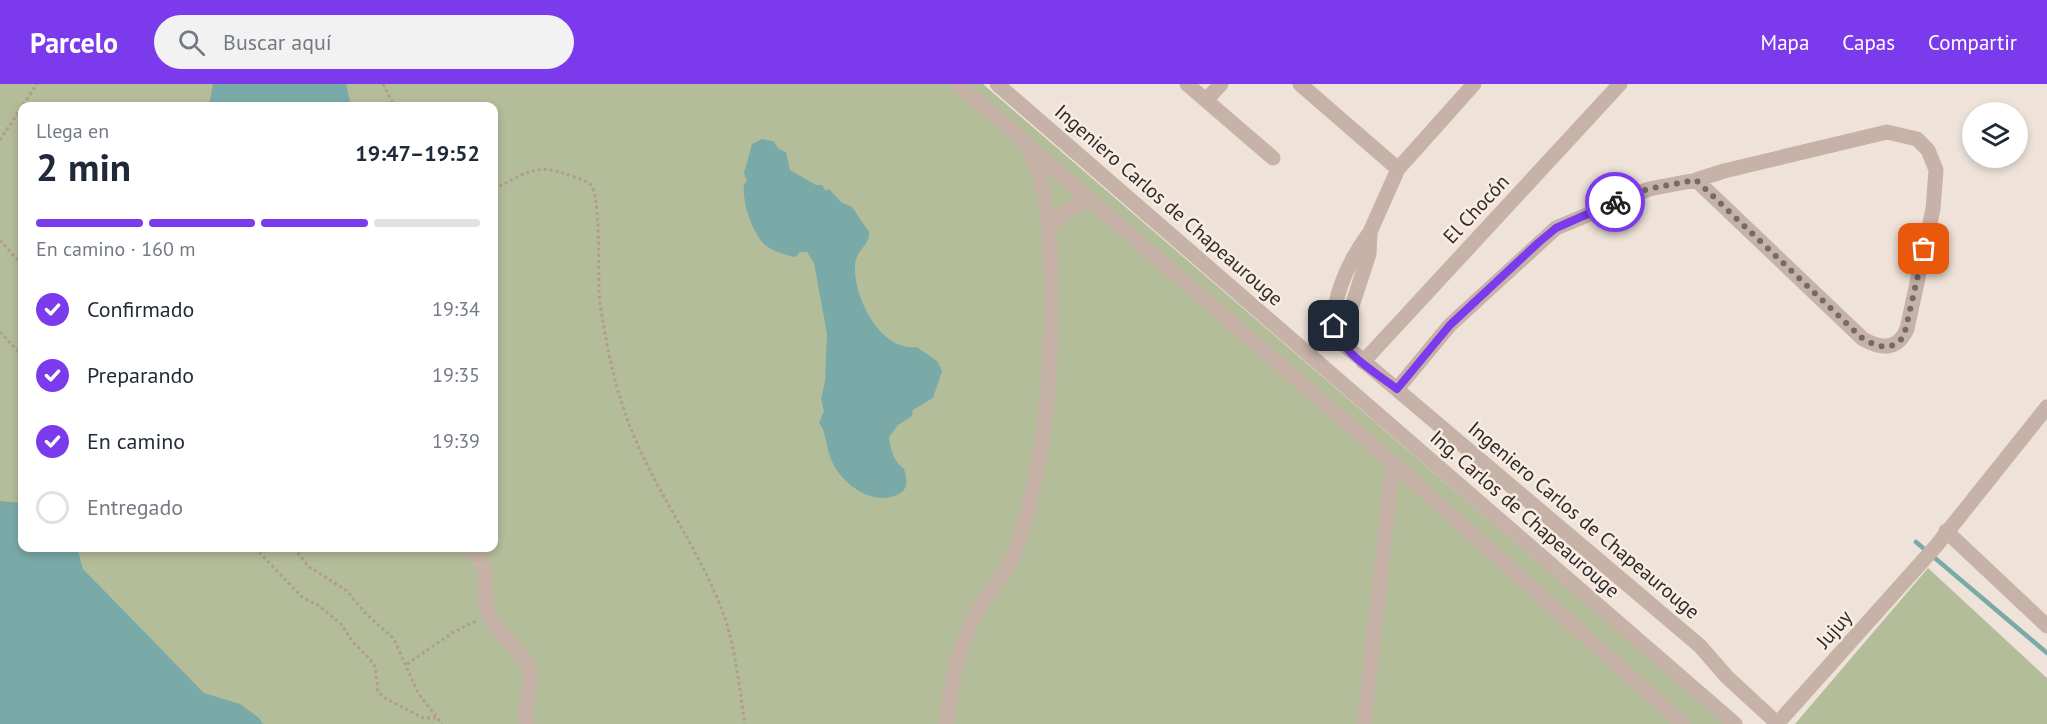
<!DOCTYPE html>
<html lang="es">
<meta charset="utf-8">
<style>
body{margin:0;font-family:"PT Sans",sans-serif;background:#f2f2f3;color:#1f2937;height:100vh;display:flex;flex-direction:column;font-size:22px;white-space:nowrap}
*{box-sizing:border-box;margin:0}
p{font-size:20px;color:#747a83}
.icon{flex:none;width:33px;height:33px;fill:none;stroke:currentColor;stroke-width:2;stroke-linecap:round;stroke-linejoin:round}
.map{position:relative;flex:1;overflow:hidden}
.side{position:absolute;left:18px;top:18px;width:480px;height:450px;display:flex;flex-direction:column;background:#fff;border-radius:12px;box-shadow:0 3px 9px #0003}
.side>*{flex:none}
.tools{position:absolute;left:1962px;top:18px;display:grid;gap:12px}
.tools a{display:grid;place-items:center;width:66px;height:66px;border-radius:50%;background:#fff;box-shadow:0 3px 9px #0003;font-size:30px}
.pin{position:absolute;display:grid;place-items:center;width:51px;height:51px;color:#fff;margin:-26px;border-radius:12px;box-shadow:0 3px 9px #0006}
.courier{position:absolute;display:grid;place-items:center;width:60px;height:60px;margin:-30px;border:4px solid #7c3aed;border-radius:50%;background:#fff;color:#222;box-shadow:0 2px 8px #0007}
.headline em{font-style:normal;font-weight:700}
.headline div{display:flex;flex-direction:column-reverse}
.headline{display:flex;align-items:center;justify-content:space-between;height:102px;padding:0 18px}
h1{font-size:39px;font-weight:700;line-height:45px}
.bar{display:grid;grid-template-columns:repeat(4,1fr);gap:9px 6px;align-content:center;height:72px;padding:0 18px}
.bar i{height:8px;border-radius:4px;background:#e0e1e3}
.bar .active{background:#7c3aed}
.bar p{grid-column:span 4}
ol{padding:0 18px;list-style:none}
li{display:flex;align-items:center;gap:18px;height:66px}
li p{margin-inline-start:auto}
li .icon{padding:6px;border-radius:50%;background:#7c3aed;color:#fff;stroke-width:4}
li:last-child{color:#747a83}
li i{width:33px;height:33px;border:3px solid #e0e1e3;border-radius:50%}
header{display:flex;align-items:center;gap:36px;box-sizing:border-box;height:84px;padding:0 30px;background:#7c3aed;color:#fff}
header strong{font-size:28px}
nav{display:flex;gap:33px;margin-inline-start:auto;font-size:21px}
.search{width:420px;height:54px;background:#f2f2f3;display:flex;align-items:center;gap:15px;box-sizing:border-box;padding:0 21px;border-radius:33px;color:#747a83;font-size:22px}
.map>svg:first-child{display:block}
</style>
<header>
<strong>Parcelo</strong>
<div class="search"><svg class="icon" aria-label="search" viewBox="0 0 24 24"><circle cx="10" cy="10" r="6"/><path d="M15 15l6 6"/></svg>Buscar aquí</div>
<nav><a>Mapa</a><a>Capas</a><a>Compartir</a></nav>
</header>
<div class="map">
<svg width="2047" height="640" viewBox="0 0 2047 640">
<rect width="100%" height="100%" fill="#efe3d9"/>
<!-- green -->
<path fill="#b4bd9a" fill-rule="evenodd" d="M0,0H983L1725,640H0ZM22,22H494V464H22Z
M1928,484L2047,594V640H1795Z"/>
<!-- water -->
<path fill="#7aaaa8" d="M213,0H346L350,17L347,22H209Z
M762,55L773,57L779,65L786,68L790,86L816,101H822L825,106L829,105L841,118L852,123L869,148C870,162 856,165 855,181C853,212 880,268 917,263L938,278L942,287L933,314L913,326L912,332L898,341L889,353C891,366 893,377 904,385C907,394 909,405 899,410C873,424 840,399 831,375C826,364 827,349 819,339L824,327L821,315L825,297L827,250L814,179L807,168H800L796,173C785,171 770,167 762,158C751,145 742,117 744,100L747,97L744,89L752,60Z
M0,417L22,419V464H77L83,485L204,609L240,620L259,634L263,640H0Z"/>
<g fill="none" stroke-linecap="round" stroke-linejoin="round">
<!-- stream -->
<path stroke="#7aaaa8" stroke-width="4.5" d="M1916,458L2047,569"/>
<!-- path -->
<path stroke="#b29c91" stroke-width="3" stroke-dasharray="3 3" stroke-linecap="butt" d="M383,0L394,22
M0,56L37,0
M494,105C525,90 535,78 569,91C576,94 585,96 590,100C602,109 597,198 600,220C609,275 617,316 641,368C666,422 702,472 723,529C736,564 739,603 745,640
M0,156L22,181
M0,248L22,271
M255,464L302,513L318,521L342,541L352,557L370,575L375,583L378,607L383,613L423,634H436
M294,464L308,482L347,507L364,528L394,555L418,609L442,640
M407,580L452,549L476,537"/>
<!-- minor -->
<path stroke="#c6b2a6" stroke-width="15" d="M997,0L1735,640
M1187,0L1273,74
M1300,0L1398,85
M1206,16L1221,0
M1027,61L1393,379L1683,640
M1050,142L1068,126L1090,116
M1370,148C1351,173 1320,231 1342,259L1700,562L1727,593L1778,640
M1334,242L1352,222L1369,170L1370,148L1398,85L1474,0
M1363,278L1620,0
M1397,305L1450,241L1556,144L1649,105L1696,96L1724,87L1887,48L1917,55L1928,66L1936,86L1933,125L1907,245C1897,267 1881,265 1863,255L1696,96
M1946,447L2047,542
M468,464C498,487 478,504 489,531C499,555 528,566 530,594C531,609 523,624 527,640
M946,640C951,601 958,562 977,527C989,507 1008,488 1016,465C1045,383 1052,293 1051,206C1050,157 1051,108 1028,64C1021,51 971,12 957,0
M1364,640L1393,379
M1777,640L1936,462L2047,323"/>
</g>
<g fill="none" stroke-linecap="round" stroke-linejoin="round">
<!-- done -->
<path stroke="#756a65" stroke-width="6" stroke-dasharray="0 10.8" d="M1615,118L1648,105L1696,96L1863,255C1878,263 1892,268 1904,252L1924,165"/>
<!-- route -->
<path stroke="#7c3aed" stroke-width="8" d="M1334,242C1342,270 1375,288 1397,305L1450,241L1538,159L1556,144L1615,118"/>
</g>
<g text-anchor="middle" stroke-width="5" stroke-linejoin="round" paint-order="stroke">
<!-- street labels -->
<g font-size="20" fill="#332927" stroke="#f7ede5">
<text transform="translate(1169 121) rotate(41)" y="7">Ingeniero Carlos de Chapeaurouge</text>
<text transform="translate(1476 125) rotate(-47)" y="7">El Chocón</text>
<text transform="translate(1525 430) rotate(41)" y="7">Ing. Carlos de Chapeaurouge</text>
<text transform="translate(1584 436) rotate(40)" y="7">Ingeniero Carlos de Chapeaurouge</text>
<text transform="translate(1834 545) rotate(-49)" y="7">Jujuy</text>
</g>
</g>
</svg>
<div class="tools">
<a><svg class="icon" aria-label="layers" viewBox="0 0 24 24"><path d="M12 4l9 5-9 5-9-5zM3 14l9 5 9-5"/></svg></a>
</div>
<div class="pin" style="left:1924px;top:165px;background:#ea580c"><svg class="icon" aria-label="bag" viewBox="0 0 24 24"><path d="M5 8h14l-1 12H6zM9 8a3 3 0 0 1 6 0"/></svg></div>
<div class="pin" style="left:1334px;top:242px;background:#1f2937"><svg class="icon" aria-label="home" viewBox="0 0 24 24"><path d="M3 11l9-7 9 7M6 9v11h12V9"/></svg></div>
<div class="courier" style="left:1615px;top:118px"><svg class="icon" aria-label="bike" viewBox="0 0 24 24"><circle cx="6" cy="16" r="4"/><circle cx="18" cy="16" r="4"/><path d="M6 16l4-8h5l3 8M10 8l3 8H6M13 5h3"/></svg></div>
<section class="side">
<div class="headline"><div><h1>2 min</h1><p>Llega en</p></div><em>19:47–19:52</em></div>
<div class="bar"><i class="active"></i><i class="active"></i><i class="active"></i><i></i><p>En camino · 160 m</p></div>
<ol>
<li><svg class="icon" aria-label="check" viewBox="0 0 24 24"><path d="M5 12l5 5 9-10"/></svg>Confirmado<p>19:34</p></li>
<li><svg class="icon" aria-label="check" viewBox="0 0 24 24"><path d="M5 12l5 5 9-10"/></svg>Preparando<p>19:35</p></li>
<li><svg class="icon" aria-label="check" viewBox="0 0 24 24"><path d="M5 12l5 5 9-10"/></svg>En camino<p>19:39</p></li>
<li><i></i>Entregado</li>
</ol>
</section>
</div>
